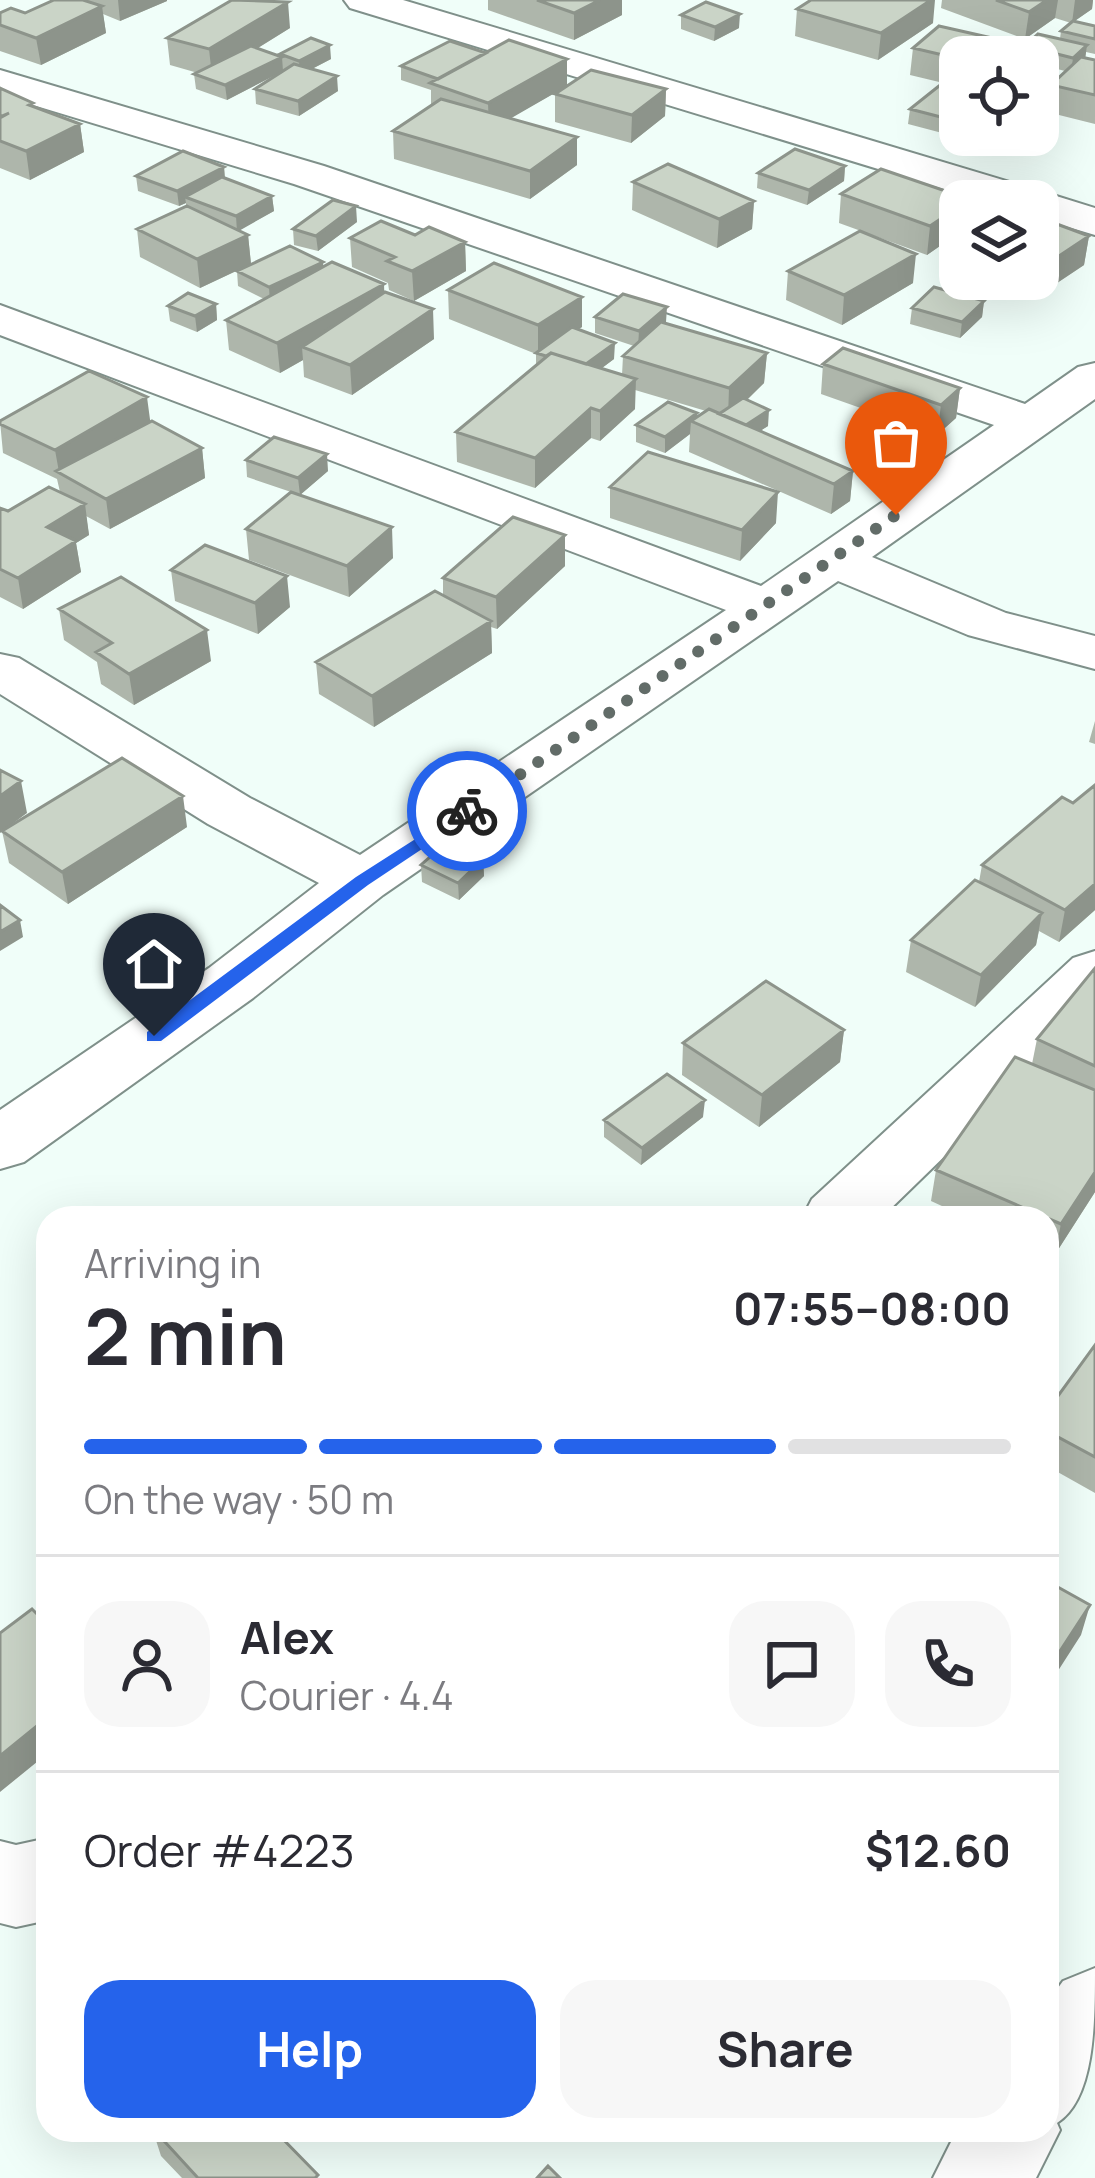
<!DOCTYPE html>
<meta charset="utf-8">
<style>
body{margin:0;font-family:Manrope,sans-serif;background:#f7f7f7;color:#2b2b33;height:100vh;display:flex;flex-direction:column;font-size:45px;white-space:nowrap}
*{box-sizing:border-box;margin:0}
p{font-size:39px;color:#7c7c81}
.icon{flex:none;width:66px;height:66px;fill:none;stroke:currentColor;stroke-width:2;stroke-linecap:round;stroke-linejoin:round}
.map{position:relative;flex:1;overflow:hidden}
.sheet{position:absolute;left:36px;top:1206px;width:1023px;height:936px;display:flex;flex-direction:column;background:#fff;border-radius:36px;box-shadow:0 12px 48px #0002}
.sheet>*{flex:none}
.controls{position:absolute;left:939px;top:36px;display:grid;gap:24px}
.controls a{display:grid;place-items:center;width:120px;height:120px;border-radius:24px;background:#fff;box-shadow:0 12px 48px #0002;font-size:60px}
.pin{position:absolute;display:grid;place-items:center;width:102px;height:102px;color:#fff;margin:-123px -51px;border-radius:50% 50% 50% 0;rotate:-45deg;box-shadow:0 0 12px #0007}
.pin .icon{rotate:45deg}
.courier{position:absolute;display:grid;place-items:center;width:120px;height:120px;margin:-60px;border:9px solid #2563eb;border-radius:50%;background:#fff;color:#222;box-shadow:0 3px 15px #0007}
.headline em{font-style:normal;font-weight:700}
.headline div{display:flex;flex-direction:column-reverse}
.headline{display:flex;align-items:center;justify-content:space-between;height:204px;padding:0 48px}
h1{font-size:78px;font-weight:700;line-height:90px}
.bar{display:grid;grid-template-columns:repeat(4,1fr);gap:18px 12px;align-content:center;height:144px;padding:0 48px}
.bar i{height:15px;border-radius:9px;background:#e1e1e2}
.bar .current{background:#2563eb}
.bar p{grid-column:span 4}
.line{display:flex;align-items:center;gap:30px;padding:0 48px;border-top:3px solid #e1e1e2}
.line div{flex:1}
.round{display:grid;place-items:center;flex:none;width:126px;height:126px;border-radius:36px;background:#f7f7f7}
.primary-button{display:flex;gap:24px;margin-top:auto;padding:24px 48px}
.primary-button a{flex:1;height:138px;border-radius:36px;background:#2563eb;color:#fff;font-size:48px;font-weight:700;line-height:138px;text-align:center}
.primary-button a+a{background:#f7f7f7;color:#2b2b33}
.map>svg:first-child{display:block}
</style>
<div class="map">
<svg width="1095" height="2178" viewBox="0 0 1095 2178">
<rect width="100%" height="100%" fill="#f0fef9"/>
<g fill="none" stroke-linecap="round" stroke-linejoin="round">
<!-- street casing -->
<g stroke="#7f908a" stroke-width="4">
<path id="street" d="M344,0H403L1053,195L1095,208V235L1038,218V201H983L350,8Z
M0,70L324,166L1025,404L1078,367L1095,363V399L872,557L1006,613L1095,636V669L968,635L838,581L383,895L253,998L24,1162L0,1169V1110L209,968L319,883L208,824L0,694V654L19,658L250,798L360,855L726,610L0,335V305L761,586L994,425L294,184L0,95Z
M1095,951V1010L881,1218H802L812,1199L1073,958Z
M48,1838V1920L16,1927L0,1923V1841L16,1845Z
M1095,1968C1095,2023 1095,2099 1057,2123L1060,2130L1036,2178H933L957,2130H1047V2003L1063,1981Z"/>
</g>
<!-- street -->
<use href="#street" fill="#fff" fill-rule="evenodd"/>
</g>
<!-- wall -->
<path fill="#aeb6ab" d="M54,0H167V1L120,21L103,14L106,33L41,65L0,51V13H25Z
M488,0H622V15L574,40L488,10Z
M942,0H1093L1092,9L1074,21L1095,26V54L1086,52L1085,57L1095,60V124L1047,112L1051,85L1065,71L1038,64V57H960V87L910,75L913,48L1025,46L1060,39L1061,31L1071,23L1055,18L1025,39L941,8Z
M797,9L933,23L878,60L795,36Z
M681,15L739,28L714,41L681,29Z
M290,28L258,48L280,56V54L331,59L312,69L338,91L299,116L256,104L255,89L286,70L283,69V71L227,100L196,89L194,74L198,73L170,65L167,38Z
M486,53L567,59V86L510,118L577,137V165L530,199L394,159L393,131L431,106V90L401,80V66Z
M0,88L34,106L80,124L84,152L30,180L0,168Z
M666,89L665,116L631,143L555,122V94Z
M960,91V135H969L965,139L908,124L910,109Z
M845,166L844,181L807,205L757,188L758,173Z
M224,167L225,178L272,196L274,211L239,230L248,235L251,264L200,288L140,257L137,229L186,206V203L179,206L138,191L136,176Z
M633,182L754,201L752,229L717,248L632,210Z
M841,194L960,201V232L927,255L839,223Z
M357,222L318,251L294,245L293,229Z
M415,235L465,242L466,271L414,301L389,290L388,283L352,267L350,238Z
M1089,236L1084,265L1033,299L980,279H1038Z
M323,267L384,284V293L434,339L352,395L304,377L303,360L280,373L229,350L226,320L264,299L238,286L237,271Z
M788,271L913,283L842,325L786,300Z
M448,290L582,327L578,329L614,359L602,368L622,375L623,356L634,346L595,333V317L666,322L665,323L767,353L764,383L747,400L768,426L760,431L853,471L850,501L831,514L689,452L690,434L665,453L636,442V425L697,413V417L706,411L635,390V409L600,441L591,438L535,488L457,462L456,432L536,365V354L449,319Z
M984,301L982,317L960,338L910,324L912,308Z
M216,304L217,320L197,332L170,321L168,306Z
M823,364L960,388L956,418L937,435L821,394Z
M0,421L150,422L202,448L205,478L110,529L86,516L89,535L76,543L81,572L23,609L0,597V508L8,511L60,492L57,479L3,453Z
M246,460L328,471L300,495L247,477Z
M610,487L776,523L740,561L610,518Z
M246,529L393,558L349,597L249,560Z
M565,535V566L497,629L491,627L492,653L374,727L319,694L316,662L443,595V578Z
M171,570L290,607L258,634L175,601Z
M59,609L211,661L134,705L101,684L97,662L64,640Z
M1095,721V744L1089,742Z
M1095,785V910L1059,942L1039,931L1036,945L975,1007L906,972L911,940L979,882L982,865L1073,803Z
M187,827L68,904L9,863L2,831Z
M483,859L484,876L459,900L422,882L421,865Z
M1095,968V1192L1054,1256L1047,1253V1218H968L931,1201L936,1170L1032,1064L1037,1039Z
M844,1030L840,1062L759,1127L682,1075L683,1043Z
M703,1117L641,1165L604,1137V1120Z
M1095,1345V1493L1047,1466V1411Z
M153,2131L319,2178H182L161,2156Z"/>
<!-- shaded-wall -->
<path fill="#8d948b" d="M118,0H167V1L120,21Z
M600,0H622V15L574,40V13Z
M931,0H935L933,23L878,60L881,33Z
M1047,0H1058L1055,18L1025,39L1029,12Z
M1075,0H1093L1092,9L1072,23Z
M288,2L290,28L212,76L209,49Z
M102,6L106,33L41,65L36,38Z
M740,14L739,28L714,41L715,27Z
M330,45L331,59L300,75L299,61Z
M1087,45L1085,60L1071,72L1073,58Z
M282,57L283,71L227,100L225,85Z
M567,59V86L489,131L488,103Z
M337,76L338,91L299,116L298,101Z
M666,89L665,116L631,143L632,115Z
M80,124L84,152L30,180L26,151Z
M577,137V165L530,199V171Z
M845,166L844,181L807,205L809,190Z
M224,167L225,182L185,197L186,203L179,206L177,191Z
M272,196L274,211L237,232L236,216Z
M754,201L752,229L717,248L719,219Z
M356,206L357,222L318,251L316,236Z
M960,206V232L927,255L930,226Z
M248,235L251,264L200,288L197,259Z
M1089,236L1084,265L1033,299L1036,279H1038V270Z
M465,242L466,271L414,301L412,271Z
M916,254L913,283L842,325L844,295Z
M323,262L324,277L270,303L269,287Z
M384,284L385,314L302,347L303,360L280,373L277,343Z
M582,297V327L538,355V325Z
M984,301L982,317L960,338L962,322Z
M216,304L217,320L197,332L195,316Z
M667,307L666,322L638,347L639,331Z
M433,309L434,339L352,395L350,365Z
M615,343L614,359L579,385V369Z
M767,353L764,383L728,418L729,388Z
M636,379L635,409L600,441V411Z
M960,388L956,418L937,435L941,405Z
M147,397L151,427L59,472L55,450Z
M591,408V438L535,488V458Z
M769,410L768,426L741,443L740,429Z
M697,413L696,424L691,421L690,434L665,453V437Z
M202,448L205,478L110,529L106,499Z
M327,454L328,471L300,495L298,478Z
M853,471L850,501L831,514L834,484Z
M778,492L776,523L740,561L742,530Z
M85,504L89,535L76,543L81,572L23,609L18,578L47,527Z
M392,527L393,558L349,597L347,566Z
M565,535V566L497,629L496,597Z
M287,576L290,607L258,634L255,603Z
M491,621L492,653L374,727L372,696Z
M207,630L211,661L134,705L129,674Z
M21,781L27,813L0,833V796Z
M183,796L187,827L68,904L62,872Z
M483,859L484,876L459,900L458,883Z
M1095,884V910L1059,942L1065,910Z
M1042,913L1036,945L975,1007L981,975Z
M20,920L23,937L0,951V932Z
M844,1030L840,1062L759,1127L762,1095Z
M705,1100L703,1117L641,1165L642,1148Z
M1095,1172V1192L1054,1256L1061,1224Z
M1090,1605L1081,1635L1047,1688V1671Z
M48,1717V1753L0,1792V1756Z"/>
<!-- building -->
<path fill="#cad4c7" stroke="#8d948b" stroke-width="3" d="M54,0H83L102,6L36,38L0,25V13L11,8L25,13Z
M232,0L288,2L209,49L167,38Z
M537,0H600L574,13Z
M811,0H931L881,33L797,9Z
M996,0H1047L1029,12Z
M706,2L740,14L715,27L681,15Z
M1073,21L1095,26V39L1061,31Z
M939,26L1032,47L1021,57H960V59L913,48Z
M1038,34L1087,45L1073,58L1025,46Z
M311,38L330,45L299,61L280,54Z
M509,40L567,59L488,103L430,83Z
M450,41L486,53L438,79L401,66Z
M251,46L282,57L225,85L194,74Z
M1081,57L1095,60V95L1051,85Z
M294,64L337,76L298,101L255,89Z
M591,70L666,89L632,115L555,94Z
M939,86L960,91V122L910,109Z
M0,88L33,103L29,105L80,124L26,151L0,141V118L9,113L0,117Z
M441,99L577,137L530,171L393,131Z
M795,149L845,166L809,190L758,173Z
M183,151L224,167L177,191L136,176Z
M668,164L754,201L719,219L633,182Z
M881,169L969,199L960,201V206L930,226L841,194Z
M222,177L272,196L236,216L185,197Z
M333,200L356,206L316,236L293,229Z
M187,206L248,235L197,259L137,229Z
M1038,217L1089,236L1038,270Z
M381,221L415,235L429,227L465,242L412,271L387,261L395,257L350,238Z
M860,231L916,254L844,295L788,271Z
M290,246L323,262L269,287L237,271Z
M332,262L384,284L277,343L226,320Z
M494,263L582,297L538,325L448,290Z
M934,287L984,301L962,322L912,308Z
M385,292L433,309L350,365L302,347Z
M188,293L216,304L195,316L168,306Z
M623,294L667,307L639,331L595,317Z
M661,322L767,353L729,388L623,356Z
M572,327L615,343L586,364L551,353L546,356L536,353Z
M843,348L960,388L941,405L823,364Z
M551,353L636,379L600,411L591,408L535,458L456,432Z
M89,371L147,397L55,450L0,424V421Z
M743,398L769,410L746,425L719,414Z
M668,402L697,413L665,437L636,425Z
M709,409L853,471L834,484L691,421Z
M152,421L202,448L106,499L56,471Z
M274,437L327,454L298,478L246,460Z
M648,452L778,492L742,530L610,487Z
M49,487L85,504L47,527L76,541L18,578L0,569V508L8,511Z
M291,492L392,527L347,566L246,529Z
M513,517L565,535L496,597L443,578Z
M205,545L287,576L255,603L171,570Z
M121,577L207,630L129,674L96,652L112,643L59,609Z
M435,591L491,621L372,696L316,662Z
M122,758L183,796L62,872L2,831Z
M0,770L21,781L0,796Z
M1095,785V884L1065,910L982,865L1062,797L1073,803Z
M447,842L483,859L458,883L421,865Z
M975,880L1042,913L981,975L911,940Z
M0,905L20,920L0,932Z
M1095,968V1066L1037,1039Z
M766,981L844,1030L762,1095L683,1043Z
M1015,1057L1095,1090V1172L1061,1224L936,1170Z
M667,1074L705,1100L642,1148L604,1120Z
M1095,1345V1457L1047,1431V1411Z
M1047,1581L1090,1605L1047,1671Z
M32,1609L48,1625V1717L0,1756V1633Z
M154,2130H274L318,2175L315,2178H198Z
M548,2166L560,2178H537Z"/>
<!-- route -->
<path fill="#2563eb" d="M467,806L476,811L473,815L368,885L161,1041H147V1032L356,877Z"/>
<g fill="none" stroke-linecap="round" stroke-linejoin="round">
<!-- done -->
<path stroke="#626c68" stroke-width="12" stroke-dasharray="0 21.6" d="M467,811L896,515"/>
</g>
</svg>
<div class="controls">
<a><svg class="icon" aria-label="locate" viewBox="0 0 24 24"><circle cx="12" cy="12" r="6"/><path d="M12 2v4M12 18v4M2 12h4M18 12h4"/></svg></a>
<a><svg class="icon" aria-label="layers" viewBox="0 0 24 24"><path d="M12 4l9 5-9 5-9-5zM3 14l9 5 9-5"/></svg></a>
</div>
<div class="pin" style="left:896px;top:515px;background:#ea580c"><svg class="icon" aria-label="bag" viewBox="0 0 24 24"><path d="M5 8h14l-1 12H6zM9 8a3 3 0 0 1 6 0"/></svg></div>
<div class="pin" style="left:154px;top:1036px;background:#1f2937"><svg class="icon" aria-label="home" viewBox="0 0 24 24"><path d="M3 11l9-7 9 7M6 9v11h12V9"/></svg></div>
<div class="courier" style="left:467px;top:811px"><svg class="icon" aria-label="bike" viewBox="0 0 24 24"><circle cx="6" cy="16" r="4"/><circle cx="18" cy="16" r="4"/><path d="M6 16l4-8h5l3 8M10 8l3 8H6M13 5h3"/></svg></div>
<section class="sheet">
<div class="headline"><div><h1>2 min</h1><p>Arriving in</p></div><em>07:55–08:00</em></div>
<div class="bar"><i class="current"></i><i class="current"></i><i class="current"></i><i></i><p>On the way · 50 m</p></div>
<div class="line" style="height:216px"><a class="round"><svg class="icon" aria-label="person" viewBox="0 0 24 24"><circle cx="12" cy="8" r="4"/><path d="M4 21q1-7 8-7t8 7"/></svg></a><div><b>Alex</b><p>Courier · 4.4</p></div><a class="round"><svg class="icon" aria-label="chat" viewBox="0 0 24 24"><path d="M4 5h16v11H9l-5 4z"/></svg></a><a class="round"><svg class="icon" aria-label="phone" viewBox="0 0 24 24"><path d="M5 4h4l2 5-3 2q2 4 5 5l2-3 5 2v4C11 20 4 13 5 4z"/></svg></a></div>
<div class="line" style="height:156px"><div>Order #4223</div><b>$12.60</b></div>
<div class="primary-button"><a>Help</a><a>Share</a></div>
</section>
</div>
